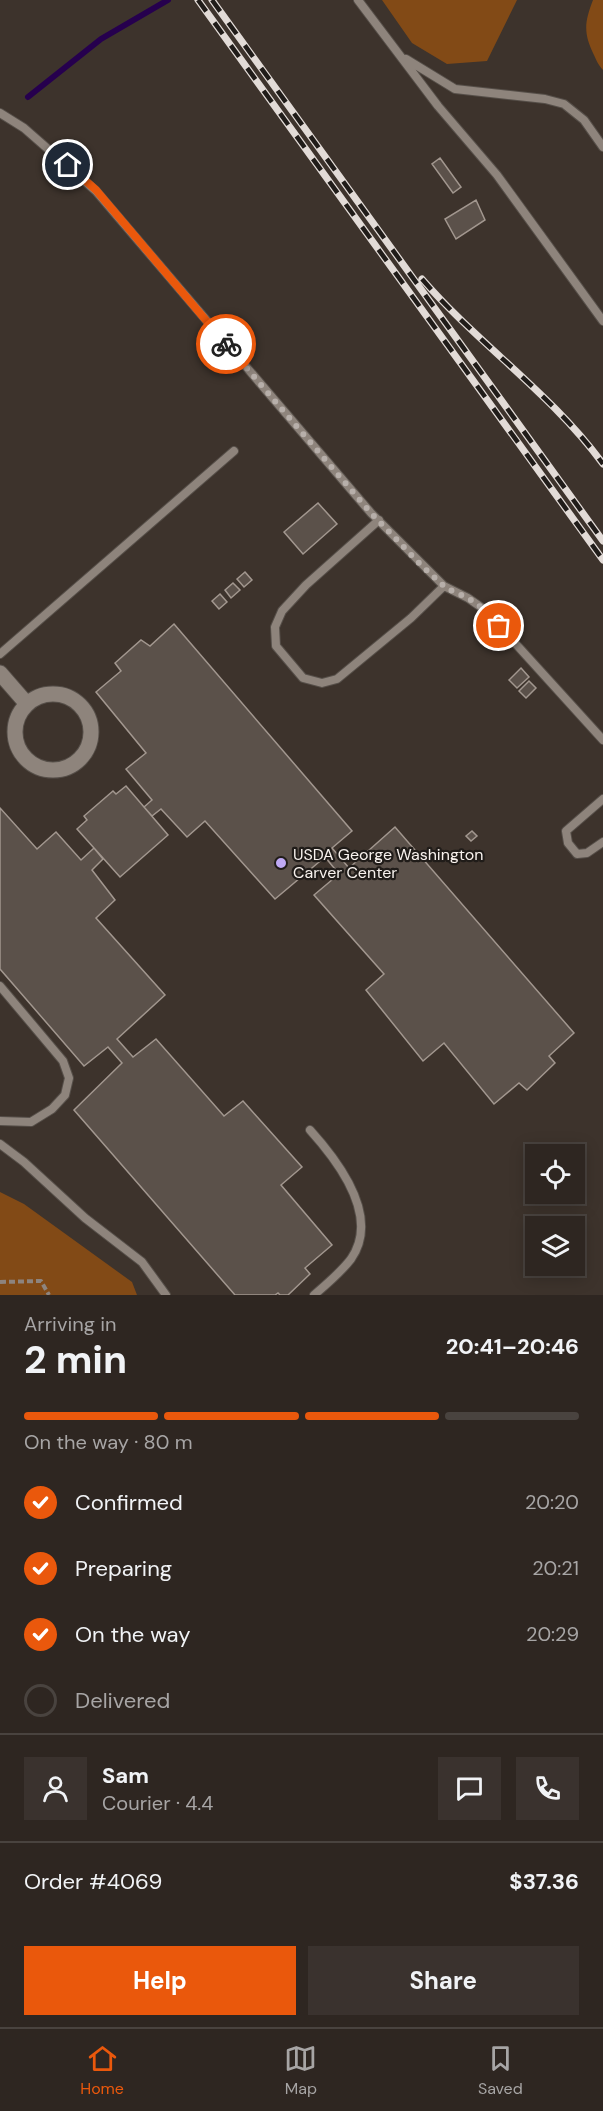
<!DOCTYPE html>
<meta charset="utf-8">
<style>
body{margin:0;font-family:"DM Sans",sans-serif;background:#3a322e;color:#f1f3f6;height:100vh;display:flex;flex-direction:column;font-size:22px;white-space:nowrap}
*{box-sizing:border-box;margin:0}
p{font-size:20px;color:#a7a5a5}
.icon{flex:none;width:33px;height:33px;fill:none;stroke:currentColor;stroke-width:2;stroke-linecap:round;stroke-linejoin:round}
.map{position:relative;height:1295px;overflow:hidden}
.drawer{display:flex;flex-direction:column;background:#2e2621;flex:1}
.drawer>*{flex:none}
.fabs{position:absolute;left:525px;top:1144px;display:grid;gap:12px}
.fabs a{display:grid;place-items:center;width:60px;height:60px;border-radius:0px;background:#2e2621;box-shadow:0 3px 15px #0003,0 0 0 2px #49433f;font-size:30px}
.pin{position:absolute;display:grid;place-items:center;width:51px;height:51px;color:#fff;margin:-26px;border:3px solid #fff;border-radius:50%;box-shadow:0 2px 6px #0007}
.courier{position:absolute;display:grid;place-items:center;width:60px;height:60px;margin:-30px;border:4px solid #ea580c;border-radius:50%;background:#fff;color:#222;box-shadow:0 2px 8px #0007}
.head em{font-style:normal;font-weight:700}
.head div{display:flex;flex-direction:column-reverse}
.head{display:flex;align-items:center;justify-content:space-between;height:102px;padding:0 24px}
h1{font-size:39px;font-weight:700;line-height:45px}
.bar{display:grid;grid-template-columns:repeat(4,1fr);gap:9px 6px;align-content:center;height:72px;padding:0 24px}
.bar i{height:8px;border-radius:4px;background:#49433f}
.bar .current{background:#ea580c}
.bar p{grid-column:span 4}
.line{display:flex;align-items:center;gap:15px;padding:0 24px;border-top:2px solid #49433f}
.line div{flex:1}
.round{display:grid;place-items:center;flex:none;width:63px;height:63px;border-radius:0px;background:#3a322e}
ol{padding:0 24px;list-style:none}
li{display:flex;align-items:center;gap:18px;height:66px}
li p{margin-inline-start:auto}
li .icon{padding:6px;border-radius:50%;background:#ea580c;color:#fff;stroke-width:4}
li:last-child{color:#a7a5a5}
li i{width:33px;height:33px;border:3px solid #49433f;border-radius:50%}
.primary-button{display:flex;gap:12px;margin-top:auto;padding:12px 24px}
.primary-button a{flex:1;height:69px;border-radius:0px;background:#ea580c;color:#fff;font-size:24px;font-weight:700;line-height:69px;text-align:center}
.primary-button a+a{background:#3a322e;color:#f1f3f6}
.menu{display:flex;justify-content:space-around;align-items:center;height:84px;border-top:2px solid #49433f;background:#2e2621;font-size:16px;color:#a7a5a5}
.menu a{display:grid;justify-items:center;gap:3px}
.menu .current{color:#ea580c}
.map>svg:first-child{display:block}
</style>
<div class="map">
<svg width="603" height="1295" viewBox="0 0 603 1295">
<rect width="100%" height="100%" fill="#3d332c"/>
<!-- green -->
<path fill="#824a16" d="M382,0H517L487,61L447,64L412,43Z
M593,0H603V70C598,65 596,59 593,53C583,32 585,21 593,0Z
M0,1192L24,1204L132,1282L137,1295H0Z"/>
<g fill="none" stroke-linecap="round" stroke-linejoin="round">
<!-- stream -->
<path stroke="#26004e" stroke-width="6" d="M28,97L101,39L168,0"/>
</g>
<!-- building -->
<path fill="#5b514a" stroke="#a2978f" stroke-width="1.5" d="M440,158L461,187L453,193L432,164Z
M476,200L485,220L456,239L445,219Z
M318,503L337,524L303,554L284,532Z
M245,572L252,580L244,587L237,579Z
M233,583L240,590L231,598L225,590Z
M220,594L227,602L219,609L212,601Z
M174,624L352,831L332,848L349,868L395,827L574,1033L549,1056L555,1063L527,1090L519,1083L494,1104L444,1043L423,1061L366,990L384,974L314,895L339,874L325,857L275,899L205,821L187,837L161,809L152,816L144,807L152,800L126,769L146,753L96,692L121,671L115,663L141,640L150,646Z
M521,668L529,677L517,688L509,680Z
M529,681L536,688L526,698L519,691Z
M126,786L168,835L120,877L77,829L87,820L84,816L113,791L116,794Z
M0,808L37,849L56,832L81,860L94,848L103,859L92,870L115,900L96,918L165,995L117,1039L133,1057L156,1039L224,1116L243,1101L302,1167L281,1185L332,1245L305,1268L310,1274L288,1295H280L278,1293L275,1295H235L74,1110L122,1063L108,1047L84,1066L0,969Z
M472,831L477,836L471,841L466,836Z"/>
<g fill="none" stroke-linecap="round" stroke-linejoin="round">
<!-- service casing -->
<g stroke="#564f49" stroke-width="10">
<path id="service" d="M358,0L438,106L497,175L603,321
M406,59L455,89L545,99L564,104L584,120L603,147
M0,113L24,128L96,191L371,513L444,586L468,598L485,610L603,740
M379,520L306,585L282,611L275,627L276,646L303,678L322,683L337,679L411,618L444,586
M0,654L234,451
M603,799L566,831L568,843L577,854L587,853L603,842
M0,986L63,1061L69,1078L65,1095L52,1109L31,1122L0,1121
M310,1130C338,1161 381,1216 351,1259C341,1272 327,1284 314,1295
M0,1144L24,1162L85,1218L142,1262L166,1295"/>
</g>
<!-- minor casing -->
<g stroke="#564f49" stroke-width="17">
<path id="minor" d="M0,673L27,704
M15 732a38 38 0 1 1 76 0a38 38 0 1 1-76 0Z"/>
</g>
<!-- path -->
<path stroke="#8d847f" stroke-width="4" stroke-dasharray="6 3" stroke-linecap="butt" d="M0,1282L41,1281L49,1295"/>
<!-- service -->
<use href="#service" stroke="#8e847c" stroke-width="8"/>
<!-- minor -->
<use href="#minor" stroke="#8e847c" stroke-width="15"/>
<!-- rail casing -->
<g stroke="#e2dbd7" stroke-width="7">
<path id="rail" d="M198,0L603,560
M212,0L603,541
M422,279C478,344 552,394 603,464"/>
</g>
<!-- rail -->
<use href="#rail" stroke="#201c19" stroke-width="4.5" stroke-dasharray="14" stroke-linecap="butt"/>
</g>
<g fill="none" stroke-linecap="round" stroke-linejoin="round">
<!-- done -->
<path stroke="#b7afaa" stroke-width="6" stroke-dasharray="0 10.8" d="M226,344L371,513L422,566L446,588L468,598L485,610L499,626"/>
<!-- route -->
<path stroke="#ea580c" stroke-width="8" d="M68,165L96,190L226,344"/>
</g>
<!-- markers -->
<circle fill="#bfa9f4" stroke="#201c19" stroke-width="2" cx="281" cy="863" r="6"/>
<g text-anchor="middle" stroke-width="4.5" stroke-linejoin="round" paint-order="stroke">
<!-- poi labels -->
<g font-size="16" fill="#f8f2ee" stroke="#201c19" text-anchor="start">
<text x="293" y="860">USDA George Washington<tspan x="293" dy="18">Carver Center</tspan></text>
</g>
</g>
</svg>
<div class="fabs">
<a><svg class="icon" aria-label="locate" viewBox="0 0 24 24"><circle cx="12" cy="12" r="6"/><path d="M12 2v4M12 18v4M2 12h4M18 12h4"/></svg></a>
<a><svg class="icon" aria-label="layers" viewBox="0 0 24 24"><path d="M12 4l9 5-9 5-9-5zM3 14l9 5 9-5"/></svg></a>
</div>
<div class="pin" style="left:499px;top:626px;background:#ea580c"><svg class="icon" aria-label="bag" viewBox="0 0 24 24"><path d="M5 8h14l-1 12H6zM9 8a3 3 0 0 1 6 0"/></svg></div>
<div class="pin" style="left:68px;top:165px;background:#1f2937"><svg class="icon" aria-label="home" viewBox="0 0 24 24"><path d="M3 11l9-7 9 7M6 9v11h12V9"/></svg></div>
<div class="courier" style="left:226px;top:344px"><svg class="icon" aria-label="bike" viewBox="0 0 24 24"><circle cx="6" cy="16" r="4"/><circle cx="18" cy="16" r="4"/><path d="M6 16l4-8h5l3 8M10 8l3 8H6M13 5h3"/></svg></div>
</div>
<section class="drawer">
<div class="head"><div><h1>2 min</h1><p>Arriving in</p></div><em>20:41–20:46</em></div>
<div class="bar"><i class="current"></i><i class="current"></i><i class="current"></i><i></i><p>On the way · 80 m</p></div>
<ol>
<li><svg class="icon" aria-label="check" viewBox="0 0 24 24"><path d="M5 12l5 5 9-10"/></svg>Confirmed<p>20:20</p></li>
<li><svg class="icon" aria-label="check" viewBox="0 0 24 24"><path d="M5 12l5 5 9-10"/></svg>Preparing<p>20:21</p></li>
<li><svg class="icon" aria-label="check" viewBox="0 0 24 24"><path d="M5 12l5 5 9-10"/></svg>On the way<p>20:29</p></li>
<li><i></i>Delivered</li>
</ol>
<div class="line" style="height:108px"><a class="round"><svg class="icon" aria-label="person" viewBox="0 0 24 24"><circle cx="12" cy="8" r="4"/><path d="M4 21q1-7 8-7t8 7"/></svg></a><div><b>Sam</b><p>Courier · 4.4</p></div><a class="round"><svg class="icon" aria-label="chat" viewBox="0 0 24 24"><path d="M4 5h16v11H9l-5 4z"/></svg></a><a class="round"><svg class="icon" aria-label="phone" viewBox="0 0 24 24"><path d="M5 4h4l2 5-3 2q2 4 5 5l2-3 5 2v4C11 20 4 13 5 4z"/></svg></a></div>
<div class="line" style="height:78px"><div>Order #4069</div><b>$37.36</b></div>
<div class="primary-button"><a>Help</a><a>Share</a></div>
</section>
<nav class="menu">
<a class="current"><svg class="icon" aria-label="home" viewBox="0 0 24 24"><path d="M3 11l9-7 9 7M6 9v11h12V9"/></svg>Home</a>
<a><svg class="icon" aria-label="map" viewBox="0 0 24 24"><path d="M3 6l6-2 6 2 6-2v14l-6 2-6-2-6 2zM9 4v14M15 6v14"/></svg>Map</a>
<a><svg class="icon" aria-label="saved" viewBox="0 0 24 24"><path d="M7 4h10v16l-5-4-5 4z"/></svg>Saved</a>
</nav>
